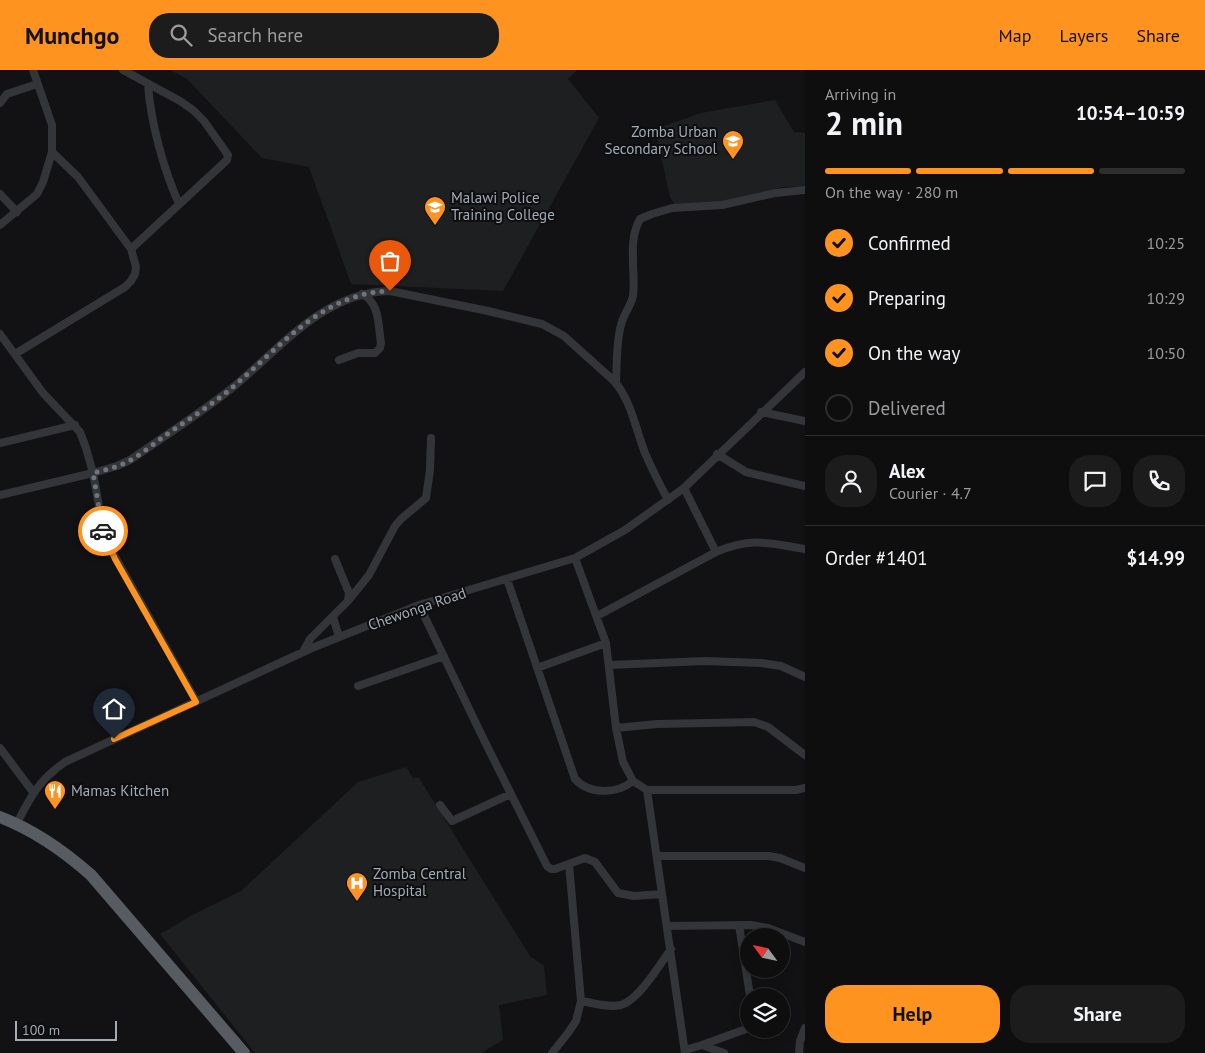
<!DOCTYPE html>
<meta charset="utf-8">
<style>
body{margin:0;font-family:"PT Sans",sans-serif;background:#1c1c1d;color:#f1f3f6;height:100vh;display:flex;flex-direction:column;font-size:19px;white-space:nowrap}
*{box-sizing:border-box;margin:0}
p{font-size:16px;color:#9b9c9e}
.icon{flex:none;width:28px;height:28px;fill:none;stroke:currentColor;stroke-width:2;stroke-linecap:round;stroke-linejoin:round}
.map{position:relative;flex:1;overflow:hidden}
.sheet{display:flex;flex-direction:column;background:#0e0e0f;width:400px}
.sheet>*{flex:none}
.needle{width:32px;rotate:303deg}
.buttons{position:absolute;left:740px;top:858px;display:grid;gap:10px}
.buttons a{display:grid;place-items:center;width:50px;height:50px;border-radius:50%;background:#0e0e0f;box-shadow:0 2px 12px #0003,0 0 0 1px #2e2e2f;font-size:25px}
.scale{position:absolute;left:15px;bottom:12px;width:102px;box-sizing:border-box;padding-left:5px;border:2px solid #a3abb6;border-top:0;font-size:14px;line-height:18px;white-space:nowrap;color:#a3abb6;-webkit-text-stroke:4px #0d0e0f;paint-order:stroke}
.pin{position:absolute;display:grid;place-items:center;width:42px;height:42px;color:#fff;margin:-51px -21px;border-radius:50% 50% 50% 0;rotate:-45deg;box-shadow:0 0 5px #0007}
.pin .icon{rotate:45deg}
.courier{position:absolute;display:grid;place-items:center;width:50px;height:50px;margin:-25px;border:4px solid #fe9320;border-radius:50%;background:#fff;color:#222;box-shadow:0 1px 6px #0007}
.head em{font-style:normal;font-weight:700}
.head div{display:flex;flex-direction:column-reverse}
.head{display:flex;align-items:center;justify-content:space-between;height:85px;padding:0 20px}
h1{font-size:32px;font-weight:700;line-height:38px}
.bar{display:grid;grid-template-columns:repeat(4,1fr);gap:8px 5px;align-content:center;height:60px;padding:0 20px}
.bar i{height:6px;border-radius:4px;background:#2e2e2f}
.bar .current{background:#fe9320}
.bar p{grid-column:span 4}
.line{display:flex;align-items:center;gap:12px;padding:0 20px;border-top:1px solid #2e2e2f}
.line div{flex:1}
.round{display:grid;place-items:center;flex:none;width:52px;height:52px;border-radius:20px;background:#1c1c1d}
ol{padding:0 20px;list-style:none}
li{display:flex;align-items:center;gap:15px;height:55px}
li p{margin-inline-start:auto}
li .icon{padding:5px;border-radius:50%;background:#fe9320;color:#111;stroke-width:4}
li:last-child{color:#9b9c9e}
li i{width:28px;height:28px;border:2px solid #2e2e2f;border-radius:50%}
.cta{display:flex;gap:10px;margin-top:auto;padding:10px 20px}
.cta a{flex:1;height:58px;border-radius:20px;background:#fe9320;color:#111;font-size:20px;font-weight:700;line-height:58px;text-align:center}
.cta a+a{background:#1c1c1d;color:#f1f3f6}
header{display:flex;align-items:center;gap:30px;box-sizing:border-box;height:70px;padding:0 25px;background:#fe9320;color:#111}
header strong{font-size:24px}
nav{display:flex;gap:28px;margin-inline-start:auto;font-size:18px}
.search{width:350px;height:45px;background:#1c1c1d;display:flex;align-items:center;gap:12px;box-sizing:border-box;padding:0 18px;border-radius:20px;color:#9b9c9e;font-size:19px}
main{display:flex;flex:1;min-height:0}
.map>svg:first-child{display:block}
</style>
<header>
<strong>Munchgo</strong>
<div class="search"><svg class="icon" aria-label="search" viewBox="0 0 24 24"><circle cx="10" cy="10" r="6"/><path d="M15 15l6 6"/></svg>Search here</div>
<nav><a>Map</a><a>Layers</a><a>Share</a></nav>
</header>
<main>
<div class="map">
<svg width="805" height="983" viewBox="0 0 805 983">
<rect width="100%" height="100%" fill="#121214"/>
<!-- built -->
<path fill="#1e1f21" d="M170,0H577L568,9L599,48L503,221L351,214L309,97L262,88L187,9Z
M775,30L794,62L805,63V116L783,117L718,132L674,134L670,127L655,59L701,43Z
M406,697L413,708H419L530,886L544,896L547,925L499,935L503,970L481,983H255L160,864L194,844L241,821L358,712Z"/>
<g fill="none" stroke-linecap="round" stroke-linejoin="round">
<!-- minor -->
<path stroke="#333539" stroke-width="8" d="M123,0L180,31L193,40L204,51L228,85L227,90L131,179
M148,15C151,53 163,98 179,134
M0,33L7,24L37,14
M0,124L17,142
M0,155L37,124L43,112L52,82V55L33,0
M0,264L43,323L80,362L86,378L93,403L105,469L196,631
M15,284L125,217L131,211L135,204L136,197L131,179L78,107L52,82
M339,290L358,283H375L380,278L381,273C378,255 380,233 362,224
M616,313C617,294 616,273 621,255C623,245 631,236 633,226C636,201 627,172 640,149L652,144L672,138L722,135L775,123L805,120
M761,342L805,351
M0,373L75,355
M717,384L746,402L805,416
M684,418L716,482
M0,425L93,403L117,396L130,390C162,368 196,346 227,322C277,283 321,222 390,221L488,241L542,254L564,266L614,311C631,330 636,360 645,383C652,399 660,415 668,430
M575,488L606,573L616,658L623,692L633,711L647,720H796L805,718
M507,509L575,709C590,725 617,724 633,711
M348,531L369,505L395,456L401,449L426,428L430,400L431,368
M419,535L484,670L547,796L551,799H555L585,788L595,792L618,823L634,826L662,824
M597,546L716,482C752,467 768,473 805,479
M333,547L339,567
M303,582L310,569L348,531L349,523L335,489
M610,595L705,591L761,593L781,596L805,607
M537,598L606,573
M358,616L444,586
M616,658L657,654L754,652L768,657L805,685
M0,678L33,722
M647,720L685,983
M440,735L452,751L511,724
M17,753C31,726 39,710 65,692L312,578L419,535L575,488L625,460L684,418L805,302
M657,786H769L780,788L805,798
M569,794L581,931
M739,855L750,926
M667,856L751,855L768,858L805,872
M702,975L724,983
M685,980L702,975L749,958
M552,983L568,963L576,951L581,931C594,933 608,938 621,935C639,930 660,894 671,879
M799,983L800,971L805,958"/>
<!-- trunk -->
<path stroke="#575b62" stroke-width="12" d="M0,747C34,760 64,781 91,805L244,983"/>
</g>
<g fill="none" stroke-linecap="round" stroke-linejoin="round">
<!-- done -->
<path stroke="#70757d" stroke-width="5" stroke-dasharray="0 9" d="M103,461L93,403C104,400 115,398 125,393C140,386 153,374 166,365C189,349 213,334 234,316C280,277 324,222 390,221"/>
<!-- route -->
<path stroke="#fe9320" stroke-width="6" d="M103,461L115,489L196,632L114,669"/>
</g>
<!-- icons -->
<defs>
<g id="school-pin" transform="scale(1.125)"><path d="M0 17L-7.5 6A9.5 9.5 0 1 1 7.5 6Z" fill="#fe9320" stroke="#0d0e0f"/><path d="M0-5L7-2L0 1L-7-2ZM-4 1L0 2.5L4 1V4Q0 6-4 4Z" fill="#fff"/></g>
<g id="university-pin" transform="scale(1.125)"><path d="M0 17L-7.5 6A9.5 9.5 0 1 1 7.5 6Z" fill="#fe9320" stroke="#0d0e0f"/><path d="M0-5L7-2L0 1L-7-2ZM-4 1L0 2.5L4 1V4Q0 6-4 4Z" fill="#fff"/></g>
<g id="restaurant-pin" transform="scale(1.125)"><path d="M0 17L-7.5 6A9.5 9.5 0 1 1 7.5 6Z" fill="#fe9320" stroke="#0d0e0f"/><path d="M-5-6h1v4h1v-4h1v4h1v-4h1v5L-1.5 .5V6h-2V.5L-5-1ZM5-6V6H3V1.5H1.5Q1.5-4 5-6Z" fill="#fff"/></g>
<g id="hospital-pin" transform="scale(1.125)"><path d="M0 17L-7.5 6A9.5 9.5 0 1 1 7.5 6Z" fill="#fe9320" stroke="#0d0e0f"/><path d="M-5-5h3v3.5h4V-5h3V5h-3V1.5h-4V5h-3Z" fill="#fff"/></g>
</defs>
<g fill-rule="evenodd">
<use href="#school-pin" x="733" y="71"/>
<use href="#university-pin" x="435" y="137"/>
<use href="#restaurant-pin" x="55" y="721"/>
<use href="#hospital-pin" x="357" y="813"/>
</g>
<g text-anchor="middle" stroke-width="4" stroke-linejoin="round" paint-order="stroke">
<!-- poi labels -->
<g font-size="15" fill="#a3abb6" stroke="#0d0e0f" text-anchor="start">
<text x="717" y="67" text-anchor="end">Zomba Urban<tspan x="717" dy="17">Secondary School</tspan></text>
<text x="451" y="133">Malawi Police<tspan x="451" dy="17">Training College</tspan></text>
<text x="71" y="726">Mamas Kitchen</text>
<text x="373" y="809">Zomba Central<tspan x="373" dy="17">Hospital</tspan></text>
</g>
<!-- street labels -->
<g font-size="15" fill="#a3abb6" stroke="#0d0e0f">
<text transform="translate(417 539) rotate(-19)" y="5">Chewonga Road</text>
</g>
</g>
</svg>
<div class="buttons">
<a><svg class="needle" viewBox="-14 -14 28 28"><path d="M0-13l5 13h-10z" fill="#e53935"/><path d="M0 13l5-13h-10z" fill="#9b9c9e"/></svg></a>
<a><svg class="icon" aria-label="layers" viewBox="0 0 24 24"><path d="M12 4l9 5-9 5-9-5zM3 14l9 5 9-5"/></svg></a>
</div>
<div class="scale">100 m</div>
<div class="pin" style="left:390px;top:221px;background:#ea580c"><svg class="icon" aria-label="bag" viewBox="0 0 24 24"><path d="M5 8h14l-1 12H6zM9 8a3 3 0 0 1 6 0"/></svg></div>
<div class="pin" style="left:114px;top:669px;background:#1f2937"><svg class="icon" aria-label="home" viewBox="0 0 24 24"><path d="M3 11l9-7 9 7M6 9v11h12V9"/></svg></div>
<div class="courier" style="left:103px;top:461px"><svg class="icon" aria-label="car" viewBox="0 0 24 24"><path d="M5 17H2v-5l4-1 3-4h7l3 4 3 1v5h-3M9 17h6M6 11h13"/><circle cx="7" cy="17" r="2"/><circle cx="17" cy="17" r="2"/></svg></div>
</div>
<section class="sheet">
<div class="head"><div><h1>2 min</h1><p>Arriving in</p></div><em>10:54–10:59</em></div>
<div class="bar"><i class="current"></i><i class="current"></i><i class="current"></i><i></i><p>On the way · 280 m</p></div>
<ol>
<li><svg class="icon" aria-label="check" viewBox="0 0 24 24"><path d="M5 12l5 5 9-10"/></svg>Confirmed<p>10:25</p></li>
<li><svg class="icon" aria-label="check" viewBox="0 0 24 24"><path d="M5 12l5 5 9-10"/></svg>Preparing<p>10:29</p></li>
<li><svg class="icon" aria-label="check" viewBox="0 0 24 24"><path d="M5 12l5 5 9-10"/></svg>On the way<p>10:50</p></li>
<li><i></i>Delivered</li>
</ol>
<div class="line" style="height:90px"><a class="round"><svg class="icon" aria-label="person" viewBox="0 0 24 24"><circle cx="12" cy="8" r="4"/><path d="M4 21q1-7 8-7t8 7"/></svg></a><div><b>Alex</b><p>Courier · 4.7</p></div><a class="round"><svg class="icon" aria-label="chat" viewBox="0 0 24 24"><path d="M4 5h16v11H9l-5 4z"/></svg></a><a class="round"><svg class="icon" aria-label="phone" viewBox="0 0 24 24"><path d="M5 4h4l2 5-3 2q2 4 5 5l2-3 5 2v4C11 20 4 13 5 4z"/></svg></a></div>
<div class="line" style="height:65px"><div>Order #1401</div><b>$14.99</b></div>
<div class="cta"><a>Help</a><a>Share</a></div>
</section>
</main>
